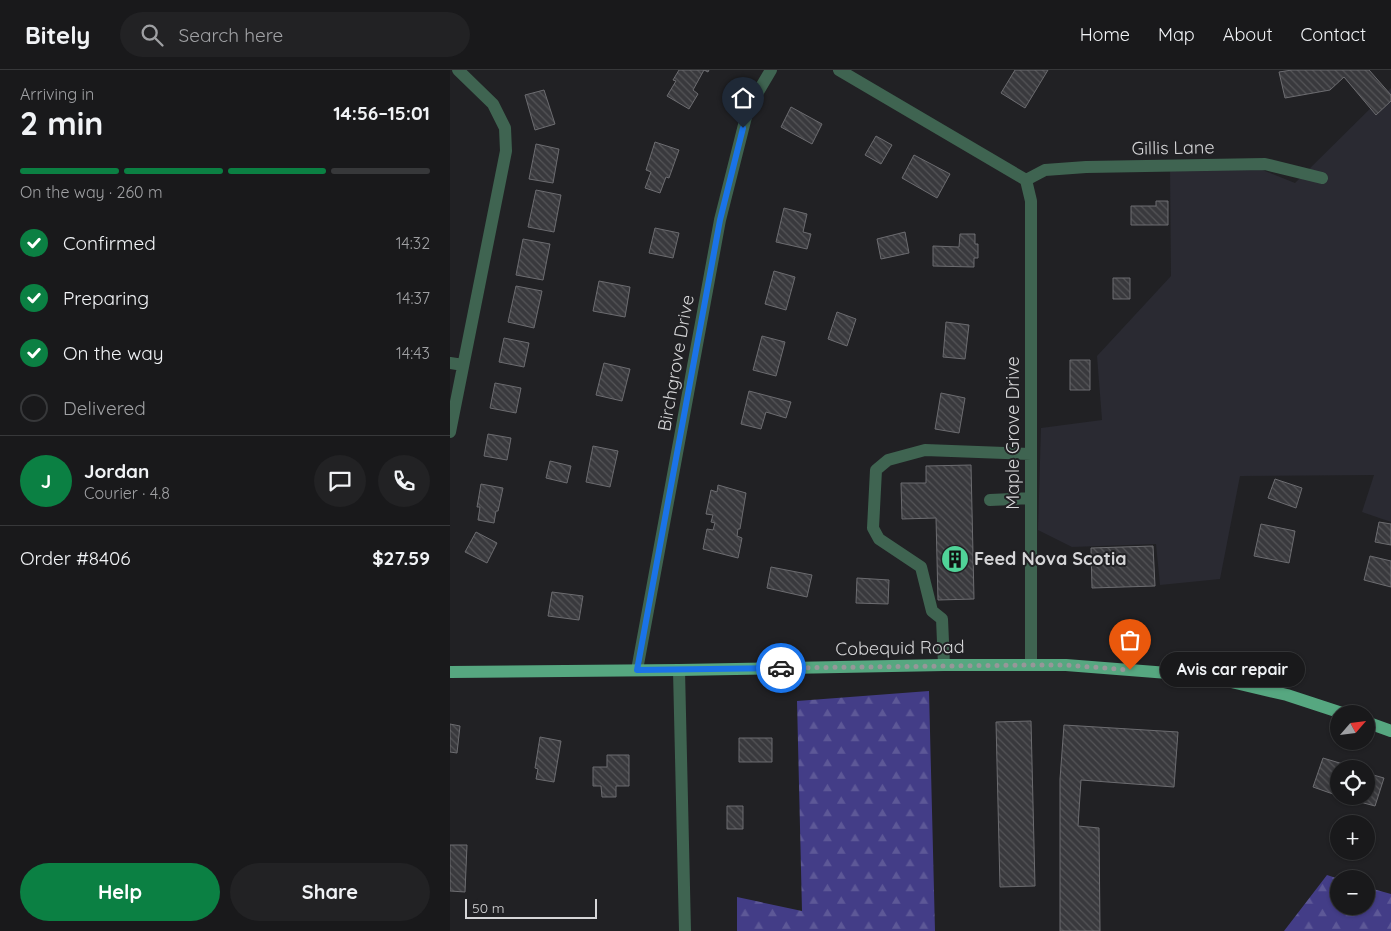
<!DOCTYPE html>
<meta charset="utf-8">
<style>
body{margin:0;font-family:Quicksand,sans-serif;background:#222224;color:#f1f3f6;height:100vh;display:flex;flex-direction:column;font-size:19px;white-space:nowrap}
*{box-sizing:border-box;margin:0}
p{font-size:16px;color:#9fa0a3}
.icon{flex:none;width:28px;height:28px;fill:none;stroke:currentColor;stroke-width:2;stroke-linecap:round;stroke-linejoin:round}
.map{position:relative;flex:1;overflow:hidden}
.drawer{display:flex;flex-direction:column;background:#19191b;width:450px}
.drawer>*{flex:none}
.needle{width:32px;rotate:62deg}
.tools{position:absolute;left:880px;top:635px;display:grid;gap:10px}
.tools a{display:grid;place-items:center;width:45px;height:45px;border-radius:50%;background:#19191b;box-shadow:0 1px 4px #0004,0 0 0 1px #37383a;font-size:25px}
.scale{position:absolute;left:15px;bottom:12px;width:132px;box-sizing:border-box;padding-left:5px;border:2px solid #d6d6d8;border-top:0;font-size:14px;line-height:18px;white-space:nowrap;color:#d6d6d8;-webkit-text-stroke:4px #212124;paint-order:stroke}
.pin{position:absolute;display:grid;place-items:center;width:42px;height:42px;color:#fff;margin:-51px -21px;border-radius:50% 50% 50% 0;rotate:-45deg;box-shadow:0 0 5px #0007}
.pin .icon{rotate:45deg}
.courier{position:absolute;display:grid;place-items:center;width:50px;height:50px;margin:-25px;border:4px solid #1a73e8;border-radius:50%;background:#fff;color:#222;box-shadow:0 1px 6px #0007}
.bubble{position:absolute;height:35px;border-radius:18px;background:#19191b;box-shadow:0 1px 4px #0004,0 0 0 1px #37383a;font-size:16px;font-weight:800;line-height:35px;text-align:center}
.overview em{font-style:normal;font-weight:800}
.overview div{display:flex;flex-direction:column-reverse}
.overview{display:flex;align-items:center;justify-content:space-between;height:85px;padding:0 20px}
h1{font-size:32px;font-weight:800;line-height:38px}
.bar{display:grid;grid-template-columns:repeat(4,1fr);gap:8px 5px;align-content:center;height:60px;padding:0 20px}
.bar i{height:6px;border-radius:4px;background:#37383a}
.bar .on{background:#0b8043}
.bar p{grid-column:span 4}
.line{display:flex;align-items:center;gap:12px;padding:0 20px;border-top:1px solid #37383a}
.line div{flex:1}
.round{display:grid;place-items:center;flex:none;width:52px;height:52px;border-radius:26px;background:#222224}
ol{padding:0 20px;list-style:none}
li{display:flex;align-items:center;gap:15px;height:55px}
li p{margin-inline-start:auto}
li .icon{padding:5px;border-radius:50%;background:#0b8043;color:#fff;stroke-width:4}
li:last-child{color:#9fa0a3}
li i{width:28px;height:28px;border:2px solid #37383a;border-radius:50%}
.primary-button{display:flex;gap:10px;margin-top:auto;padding:10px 20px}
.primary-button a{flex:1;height:58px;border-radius:30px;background:#0b8043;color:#fff;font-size:20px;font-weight:800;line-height:58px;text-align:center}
.primary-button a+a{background:#222224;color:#f1f3f6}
header{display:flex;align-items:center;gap:30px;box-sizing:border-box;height:70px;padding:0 25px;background:#19191b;border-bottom:1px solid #37383a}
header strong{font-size:24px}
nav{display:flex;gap:28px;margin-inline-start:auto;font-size:18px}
.search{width:350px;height:45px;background:#222224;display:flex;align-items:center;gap:12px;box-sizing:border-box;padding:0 18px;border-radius:28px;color:#9fa0a3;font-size:19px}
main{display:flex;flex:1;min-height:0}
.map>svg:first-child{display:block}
</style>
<header>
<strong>Bitely</strong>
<div class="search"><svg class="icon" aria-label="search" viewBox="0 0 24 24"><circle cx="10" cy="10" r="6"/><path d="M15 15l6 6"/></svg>Search here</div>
<nav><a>Home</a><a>Map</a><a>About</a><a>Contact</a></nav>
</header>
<main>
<section class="drawer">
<div class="overview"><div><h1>2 min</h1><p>Arriving in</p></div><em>14:56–15:01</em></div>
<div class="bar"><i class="on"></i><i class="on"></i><i class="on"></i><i></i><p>On the way · 260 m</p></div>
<ol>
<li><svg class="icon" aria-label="check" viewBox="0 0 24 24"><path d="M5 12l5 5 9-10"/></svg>Confirmed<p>14:32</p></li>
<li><svg class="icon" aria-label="check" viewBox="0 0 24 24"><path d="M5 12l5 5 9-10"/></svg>Preparing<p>14:37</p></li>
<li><svg class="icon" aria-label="check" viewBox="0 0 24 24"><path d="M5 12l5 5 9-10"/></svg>On the way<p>14:43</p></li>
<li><i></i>Delivered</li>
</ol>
<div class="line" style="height:90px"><b class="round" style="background:#0b8043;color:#fff">J</b><div><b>Jordan</b><p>Courier · 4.8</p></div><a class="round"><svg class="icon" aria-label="chat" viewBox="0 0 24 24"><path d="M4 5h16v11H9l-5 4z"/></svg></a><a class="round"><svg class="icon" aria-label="phone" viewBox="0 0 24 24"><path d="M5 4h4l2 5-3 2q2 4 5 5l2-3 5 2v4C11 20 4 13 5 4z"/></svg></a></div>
<div class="line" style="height:65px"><div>Order #8406</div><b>$27.59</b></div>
<div class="primary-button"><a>Help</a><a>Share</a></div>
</section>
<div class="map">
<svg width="941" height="861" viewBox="0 0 941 861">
<defs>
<pattern id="forest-firs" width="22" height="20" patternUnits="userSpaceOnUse" patternTransform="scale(1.25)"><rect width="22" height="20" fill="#433d87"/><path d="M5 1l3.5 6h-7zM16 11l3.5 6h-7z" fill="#5d5897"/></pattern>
<pattern id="building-back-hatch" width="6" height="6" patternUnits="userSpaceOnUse" patternTransform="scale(1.25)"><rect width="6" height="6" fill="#39393d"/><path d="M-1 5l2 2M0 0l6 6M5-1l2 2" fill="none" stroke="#555558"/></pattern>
</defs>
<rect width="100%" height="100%" fill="#212124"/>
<!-- built -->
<path fill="#2a2a32" d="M941,18V452L912,442L924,405L790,406L770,509L710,515L706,474L622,477L588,460L591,358L652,350L647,286L721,206L720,97H805L845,113Z"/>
<!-- forest -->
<path fill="url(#forest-firs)" d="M479,621L485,861H287V827L352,841L347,631Z
M877,805L889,809V836H916V817L941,824V861H834Z"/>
<!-- building -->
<path fill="url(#building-back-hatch)" stroke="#6c6c70" d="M229,0H259L258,2L254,0L243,20L248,24L239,39L217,26L226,11L223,10Z
M565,0H598L575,38L551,23Z
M842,0H919L941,25V31L926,45L894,7L880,20L835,28L829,2Z
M94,20L105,54L85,60L75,25Z
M341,37L372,54L362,74L331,57Z
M426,66L442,75L431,94L415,85Z
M205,72L229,80L219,108L216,107L210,123L195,118L201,102L196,100Z
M86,74L109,79L103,113L79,109Z
M464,85L500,104L487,128L452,108Z
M86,120L111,125L104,162L78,157Z
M706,131H718V155H681V136H706Z
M334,138L357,144L353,162L361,164L357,179L326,172Z
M205,158L229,163L223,188L199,183Z
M455,162L459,183L431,189L427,169Z
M510,164H525V174H528V188H524V197L483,196V176L509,177Z
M73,169L100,174L93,210L66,205Z
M324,201L345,207L336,240L315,234Z
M663,208H680V229H663Z
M149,211L180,217L175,247L143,241Z
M66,216L92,221L84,258L58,252Z
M387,242L406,249L397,276L378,269Z
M496,252L519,255L515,289L493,287Z
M312,266L335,272L326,306L303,300Z
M54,268L79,273L74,297L49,292Z
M620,290H640V320H620Z
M154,293L180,299L172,331L146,325Z
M45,313L71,318L66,343L40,338Z
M299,321L341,332L336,348L316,342L311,359L291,354Z
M491,323L515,328L509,363L485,359Z
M38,364L61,368L57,390L34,386Z
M143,376L168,381L160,417L136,412Z
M100,391L121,396L117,413L96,408Z
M521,395L524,529L488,530L486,448L452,449L451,413H476V396Z
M825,409L852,418L846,438L818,428Z
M31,414L53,418L48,441H46L44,453L28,450L30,437H27Z
M268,415L296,423L290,459H288L287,466L292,468L288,488L253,479L257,459L263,460L265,453L261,452L263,445L256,444L261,420L267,422Z
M929,452L941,454V475L925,472Z
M811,454L845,461L839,493L804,486Z
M26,462L47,473L37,493L15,482Z
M703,476L705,516L642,518L641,478Z
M920,486L941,491V517L914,510Z
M321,497L362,505L357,527L317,518Z
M407,508L439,510L438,534L406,533Z
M102,522L133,526L129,550L98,546Z
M581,651L585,816L550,817L546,652Z
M0,654L10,656L7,683L0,682Z
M614,655L728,662L724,717L631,710L628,756L649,758L650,861H610V709Z
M90,667L111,671L104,712L86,709L88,699L85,698Z
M289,668H322V692H289Z
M157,685H179V716H166V727H152L151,716H143V697H157Z
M873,688L893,694L892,699H889V707L883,724L863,717Z
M916,703L934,708L925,736L910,732L912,726H916Z
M277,736H293V759H277Z
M0,775H17L15,822L0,821Z"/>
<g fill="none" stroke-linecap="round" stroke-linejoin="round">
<!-- minor -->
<path stroke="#3f6451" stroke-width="12" d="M389,0L576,110L581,131V595
M576,110L595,100L636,97L815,94L872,108
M0,293L13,295
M0,362L56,81L55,58L43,34L8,0
M540,430L581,428
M494,595L492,549L482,541L471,497L429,469L423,458L426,400L438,390L475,380L581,384
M187,600L270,150L298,39L321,0
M229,600L235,861"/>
<!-- major -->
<path stroke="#56a780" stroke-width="12" d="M0,602L229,600L494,595H616L756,606L837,625L895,644
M916,652L941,661"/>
</g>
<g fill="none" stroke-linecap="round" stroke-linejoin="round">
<!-- done -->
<path stroke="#979799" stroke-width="5" stroke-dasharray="0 9" d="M331,598L581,595H616L680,600"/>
<!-- route -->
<path stroke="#1a73e8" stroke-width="6" d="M293,58L270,150L187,600L331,598"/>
</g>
<!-- icons -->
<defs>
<g id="building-disc" transform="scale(1.4375)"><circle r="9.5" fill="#50d398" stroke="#212124"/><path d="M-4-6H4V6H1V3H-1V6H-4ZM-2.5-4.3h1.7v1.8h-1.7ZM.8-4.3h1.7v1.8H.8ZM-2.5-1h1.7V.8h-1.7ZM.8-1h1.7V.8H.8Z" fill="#111"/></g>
</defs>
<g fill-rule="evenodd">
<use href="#building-disc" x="505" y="489"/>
</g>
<g text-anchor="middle" stroke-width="4" stroke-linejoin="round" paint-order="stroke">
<!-- street labels -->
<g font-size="18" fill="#d6d6d8" stroke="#212124">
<text transform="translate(723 78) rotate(-1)" y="6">Gillis Lane</text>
<text transform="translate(226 293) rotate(-80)" y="6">Birchgrove Drive</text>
<text transform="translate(563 363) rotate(-90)" y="6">Maple Grove Drive</text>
<text transform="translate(450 578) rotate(-1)" y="6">Cobequid Road</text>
</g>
<!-- poi labels -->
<g font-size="18" font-weight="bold" fill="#d6d6d8" stroke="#212124" text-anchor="start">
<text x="524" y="495">Feed Nova Scotia</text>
</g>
</g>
</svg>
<div class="tools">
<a><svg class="needle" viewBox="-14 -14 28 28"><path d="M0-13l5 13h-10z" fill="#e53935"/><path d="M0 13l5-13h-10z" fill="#9fa0a3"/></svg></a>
<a><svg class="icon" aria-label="locate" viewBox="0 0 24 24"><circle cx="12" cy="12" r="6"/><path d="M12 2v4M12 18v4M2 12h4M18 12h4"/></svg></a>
<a>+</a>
<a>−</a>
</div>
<div class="scale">50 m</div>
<div class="pin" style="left:680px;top:600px;background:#ea580c"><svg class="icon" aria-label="bag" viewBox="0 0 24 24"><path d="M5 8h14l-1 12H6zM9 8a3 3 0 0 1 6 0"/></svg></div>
<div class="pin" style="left:293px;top:58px;background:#1f2937"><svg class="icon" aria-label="home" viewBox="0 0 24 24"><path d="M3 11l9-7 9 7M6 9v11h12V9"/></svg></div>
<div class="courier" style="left:331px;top:598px"><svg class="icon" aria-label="car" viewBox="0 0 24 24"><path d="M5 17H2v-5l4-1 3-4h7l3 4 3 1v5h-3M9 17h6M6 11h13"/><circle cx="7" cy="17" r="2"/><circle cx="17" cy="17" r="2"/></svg></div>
<div class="bubble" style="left:710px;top:582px;width:145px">Avis car repair</div>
</div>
</main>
